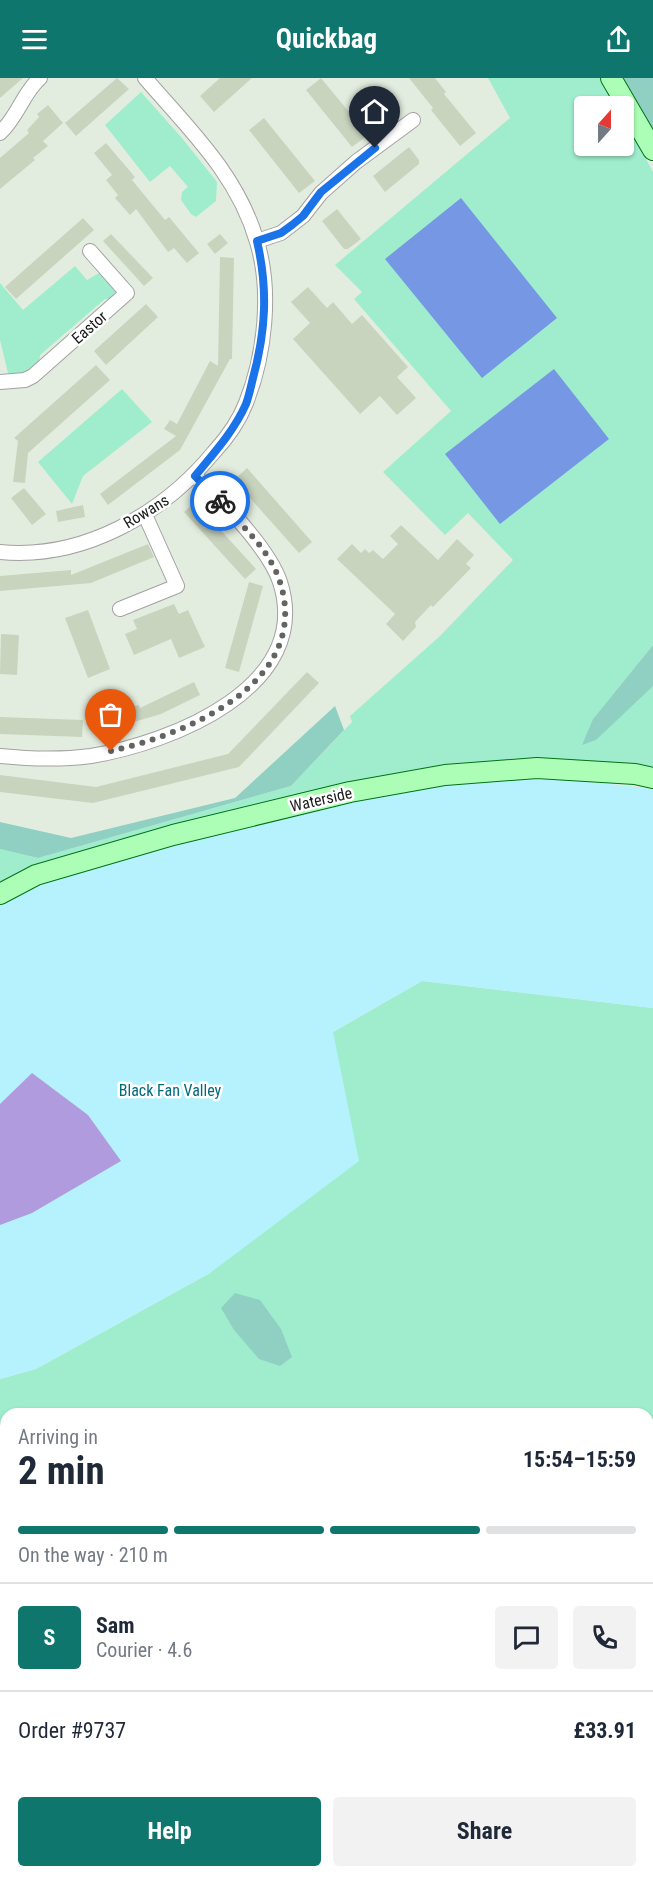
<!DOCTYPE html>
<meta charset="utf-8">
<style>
body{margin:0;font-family:"Roboto Condensed",sans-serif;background:#f2f2f3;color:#1f2937;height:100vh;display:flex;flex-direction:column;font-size:22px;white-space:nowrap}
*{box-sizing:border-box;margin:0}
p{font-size:20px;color:#747a83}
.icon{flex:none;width:33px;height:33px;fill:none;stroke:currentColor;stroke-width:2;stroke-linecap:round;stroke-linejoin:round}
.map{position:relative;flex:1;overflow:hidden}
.panel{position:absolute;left:0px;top:1330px;width:654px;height:470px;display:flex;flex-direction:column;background:#fff;border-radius:18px 18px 0 0;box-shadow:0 2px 4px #0004}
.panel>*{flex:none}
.needle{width:39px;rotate:21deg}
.buttons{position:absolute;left:574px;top:18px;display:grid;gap:12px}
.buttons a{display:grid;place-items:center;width:60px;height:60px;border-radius:6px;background:#fff;box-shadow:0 2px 4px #0004;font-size:30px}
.pin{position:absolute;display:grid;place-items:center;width:51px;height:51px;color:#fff;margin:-62px -26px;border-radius:50% 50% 50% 0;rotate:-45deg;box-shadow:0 0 6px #0007}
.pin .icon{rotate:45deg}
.courier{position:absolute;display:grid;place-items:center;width:60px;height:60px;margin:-30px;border:4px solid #1a73e8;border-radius:50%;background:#fff;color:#222;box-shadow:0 2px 8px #0007}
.summary em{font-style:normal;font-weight:700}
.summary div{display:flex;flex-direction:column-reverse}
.summary{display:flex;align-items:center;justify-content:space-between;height:102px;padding:0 18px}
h1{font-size:39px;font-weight:700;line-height:45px}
.bar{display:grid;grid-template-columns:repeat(4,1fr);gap:9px 6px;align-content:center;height:72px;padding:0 18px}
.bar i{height:8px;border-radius:4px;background:#e0e1e3}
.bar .active{background:#0f766e}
.bar p{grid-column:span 4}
.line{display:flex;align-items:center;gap:15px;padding:0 18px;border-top:2px solid #e0e1e3}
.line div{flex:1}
.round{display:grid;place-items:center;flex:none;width:63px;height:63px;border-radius:6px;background:#f2f2f3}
.primary-button{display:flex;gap:12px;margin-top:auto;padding:12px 18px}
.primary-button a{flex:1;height:69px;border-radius:6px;background:#0f766e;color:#fff;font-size:24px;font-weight:700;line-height:69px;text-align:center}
.primary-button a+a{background:#f2f2f3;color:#1f2937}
header{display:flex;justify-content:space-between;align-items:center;height:78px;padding:0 18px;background:#0f766e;color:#fff;font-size:27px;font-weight:700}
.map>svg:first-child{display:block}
</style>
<header><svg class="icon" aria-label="menu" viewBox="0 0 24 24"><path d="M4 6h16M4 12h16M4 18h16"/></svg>Quickbag<svg class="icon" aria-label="share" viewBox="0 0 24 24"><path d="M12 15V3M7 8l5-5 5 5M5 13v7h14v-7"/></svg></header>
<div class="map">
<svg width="653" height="1799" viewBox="0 0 653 1799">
<rect width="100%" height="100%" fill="#e3eddf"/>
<!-- grass -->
<path fill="#9fedcd" d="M488,0H602L618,28H585V68H624V40L653,94V567L593,641L653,608V694L502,686L21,794L0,804V771L38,780L291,708L352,644L350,638L440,558L513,482L468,435L445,457L383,394L451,333L354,221L362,214L335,187L510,40Z
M141,14L182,60L217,104L216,123L196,139L191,136L181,122L182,114L188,109L170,88L150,104L105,47Z
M75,188L87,202L101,194L117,213L113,221H105L40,277L39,286C29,295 21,301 8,295L0,262V205L23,232Z
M122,311L152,344L83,398L72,426L38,384Z
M422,903L653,930V1799H430L422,1794H648V1336H6V1647L0,1646V1301L36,1291L210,1195L333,954Z
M0,1668L6,1670V1794H223L218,1799H0Z"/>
<!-- forest -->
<path fill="#90d0c2" d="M623,0H653V55Z
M653,567V608L596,662L582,667L593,641Z
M335,628L344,652L291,708L38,780L0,771V744L71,760L235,720Z
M235,1215L260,1222L281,1251L292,1279L280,1288L259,1281L234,1252L221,1230Z"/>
<!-- park -->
<path fill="#b6f2fd" d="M501,701L574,702L653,711V930L422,903L333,954L359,1083L210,1195L36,1291L0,1301V824L56,799L129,778L363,722L424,710Z"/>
<!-- pitch -->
<path fill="#7597e4" d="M461,120L557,240L482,300L385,181Z
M554,291L609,361L500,446L445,376Z
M291,1794H376L382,1799H287Z"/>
<!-- water -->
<path fill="#b09bdf" d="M32,995L88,1037L121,1083L32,1135L0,1147V1026Z"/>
<!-- building -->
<path fill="#c9d4bf" d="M0,0H23L0,20Z
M117,0L129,11L76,58L65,45Z
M220,0H252L214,34L200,18Z
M321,0L368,57L352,69L306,12Z
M409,0H435L446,14L444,16L476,55L460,68L431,32L433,30Z
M48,27L63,45L43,63L48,68L33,80L35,82L0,111V80L29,55L27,52L39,39L37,36Z
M264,40L315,103L299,115L249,52Z
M106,65L135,99L132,102L165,142L169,139L199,175L187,185L174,170L168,174L136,131L130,137L115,120L118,117L106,102L112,97L94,75Z
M409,69L419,82V86L385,114L373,98Z
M337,131L361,161L348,171H344L322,143Z
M83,140L94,152L16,221L5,209Z
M111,156L153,200L144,208L103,163Z
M220,156L228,165L215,176L207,166Z
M220,179L234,180L232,281H230L180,372L108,427L100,416L176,358L164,351L170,342L177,346L210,283L218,288Z
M308,209L327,230L333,224L352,246L362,237L408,289L397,299L416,320L397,337L380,318L360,336L293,261L310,245L291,224Z
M146,226L158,239L106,287L94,273Z
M96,287L110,302L28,375L25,405L13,404L18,363L14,360Z
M247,390L312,464L299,475L234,402Z
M24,410L46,436L32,447L11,420Z
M195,424L256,491L245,501L184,434Z
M83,427L85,439L58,444L56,433Z
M401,447L438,482L457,461L474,477L466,486L471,490L433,529L431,527L415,544L416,549L403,563L386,546L395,536L337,481L352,466L361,475L365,471L369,475L373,472L383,481L398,466L390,458Z
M148,466L154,479L91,505L0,513V498L71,492V497Z
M249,504L263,508L239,594L225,590Z
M174,526L179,536L188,532L205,569L179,580L171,561L134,577L125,556L137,551L133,542Z
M88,532L110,591L88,600L65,540Z
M1,556L19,557L17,597L0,596Z
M307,594L319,605L239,689L93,725L0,714V697L96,709L228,676Z
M194,604L200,617L161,636L100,654L96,639L139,627L140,630Z
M0,639L83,642L82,659L0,656Z"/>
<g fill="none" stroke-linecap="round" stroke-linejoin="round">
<!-- street casing -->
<g stroke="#a2a2a2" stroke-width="16">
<path id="street" d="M0,55C18,38 23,15 40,0
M257,163L281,155L303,138L321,115L356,84L413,42
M0,304L25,302L33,298L127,215L90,173
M0,474C83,482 163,436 214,374C227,360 239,343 246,325C265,277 272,213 257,164C238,97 189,51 145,0
M120,531L177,508L145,437
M0,678C30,681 61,682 91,678C171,665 314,609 280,504C269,471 221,421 195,398"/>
</g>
<!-- secondary casing -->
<g stroke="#007316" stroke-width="22">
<path id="secondary" d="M611,0L653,72
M0,816L36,797L173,757L350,714L445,697L537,690L635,696L653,700"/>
</g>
<!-- street -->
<use href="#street" stroke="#fff" stroke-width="14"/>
<!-- secondary -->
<use href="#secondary" stroke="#acfeb7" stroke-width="20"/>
</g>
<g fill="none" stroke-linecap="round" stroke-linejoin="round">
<!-- done -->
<path stroke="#616460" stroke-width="6" stroke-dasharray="0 10.8" d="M111,673C188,656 312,604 280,504C270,472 241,447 220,423"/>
<!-- route -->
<path stroke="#1a73e8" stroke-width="8" d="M220,423L195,398C214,375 234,353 246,326C249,318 251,308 253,300C266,252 268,211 257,163L281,155L292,147L303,138L321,114L375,70"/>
</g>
<g text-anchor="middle" stroke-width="5" stroke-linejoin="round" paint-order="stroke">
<!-- street labels -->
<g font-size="16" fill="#1b1b1b" stroke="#fff">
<text transform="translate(89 249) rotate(-41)" y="6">Eastor</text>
<text transform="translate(146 433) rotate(-31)" y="6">Rowans</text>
<text transform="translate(321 721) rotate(-13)" y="6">Waterside</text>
</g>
<!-- park labels -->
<g font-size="16" fill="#036a7e" stroke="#fff">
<text x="170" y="1018">Black Fan Valley</text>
</g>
</g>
</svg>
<div class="buttons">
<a><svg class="needle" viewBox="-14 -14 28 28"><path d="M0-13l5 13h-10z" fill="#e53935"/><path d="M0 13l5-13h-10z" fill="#747a83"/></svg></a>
</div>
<div class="pin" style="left:111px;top:673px;background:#ea580c"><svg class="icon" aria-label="bag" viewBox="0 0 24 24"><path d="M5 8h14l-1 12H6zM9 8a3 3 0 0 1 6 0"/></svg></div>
<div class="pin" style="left:375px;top:70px;background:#1f2937"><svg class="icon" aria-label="home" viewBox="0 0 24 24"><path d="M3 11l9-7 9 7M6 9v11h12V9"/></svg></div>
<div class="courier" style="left:220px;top:423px"><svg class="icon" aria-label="bike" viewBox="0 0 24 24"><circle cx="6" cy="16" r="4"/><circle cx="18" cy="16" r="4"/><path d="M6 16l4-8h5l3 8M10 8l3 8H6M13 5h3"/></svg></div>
<section class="panel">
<div class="summary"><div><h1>2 min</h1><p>Arriving in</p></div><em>15:54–15:59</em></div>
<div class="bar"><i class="active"></i><i class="active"></i><i class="active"></i><i></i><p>On the way · 210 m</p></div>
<div class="line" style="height:108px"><b class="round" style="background:#0f766e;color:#fff">S</b><div><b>Sam</b><p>Courier · 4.6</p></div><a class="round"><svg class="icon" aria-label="chat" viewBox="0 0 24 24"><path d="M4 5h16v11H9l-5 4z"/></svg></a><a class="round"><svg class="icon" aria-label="phone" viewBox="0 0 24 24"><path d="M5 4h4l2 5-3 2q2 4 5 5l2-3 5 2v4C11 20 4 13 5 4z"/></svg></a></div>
<div class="line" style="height:78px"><div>Order #9737</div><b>£33.91</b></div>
<div class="primary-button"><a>Help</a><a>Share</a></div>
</section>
</div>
